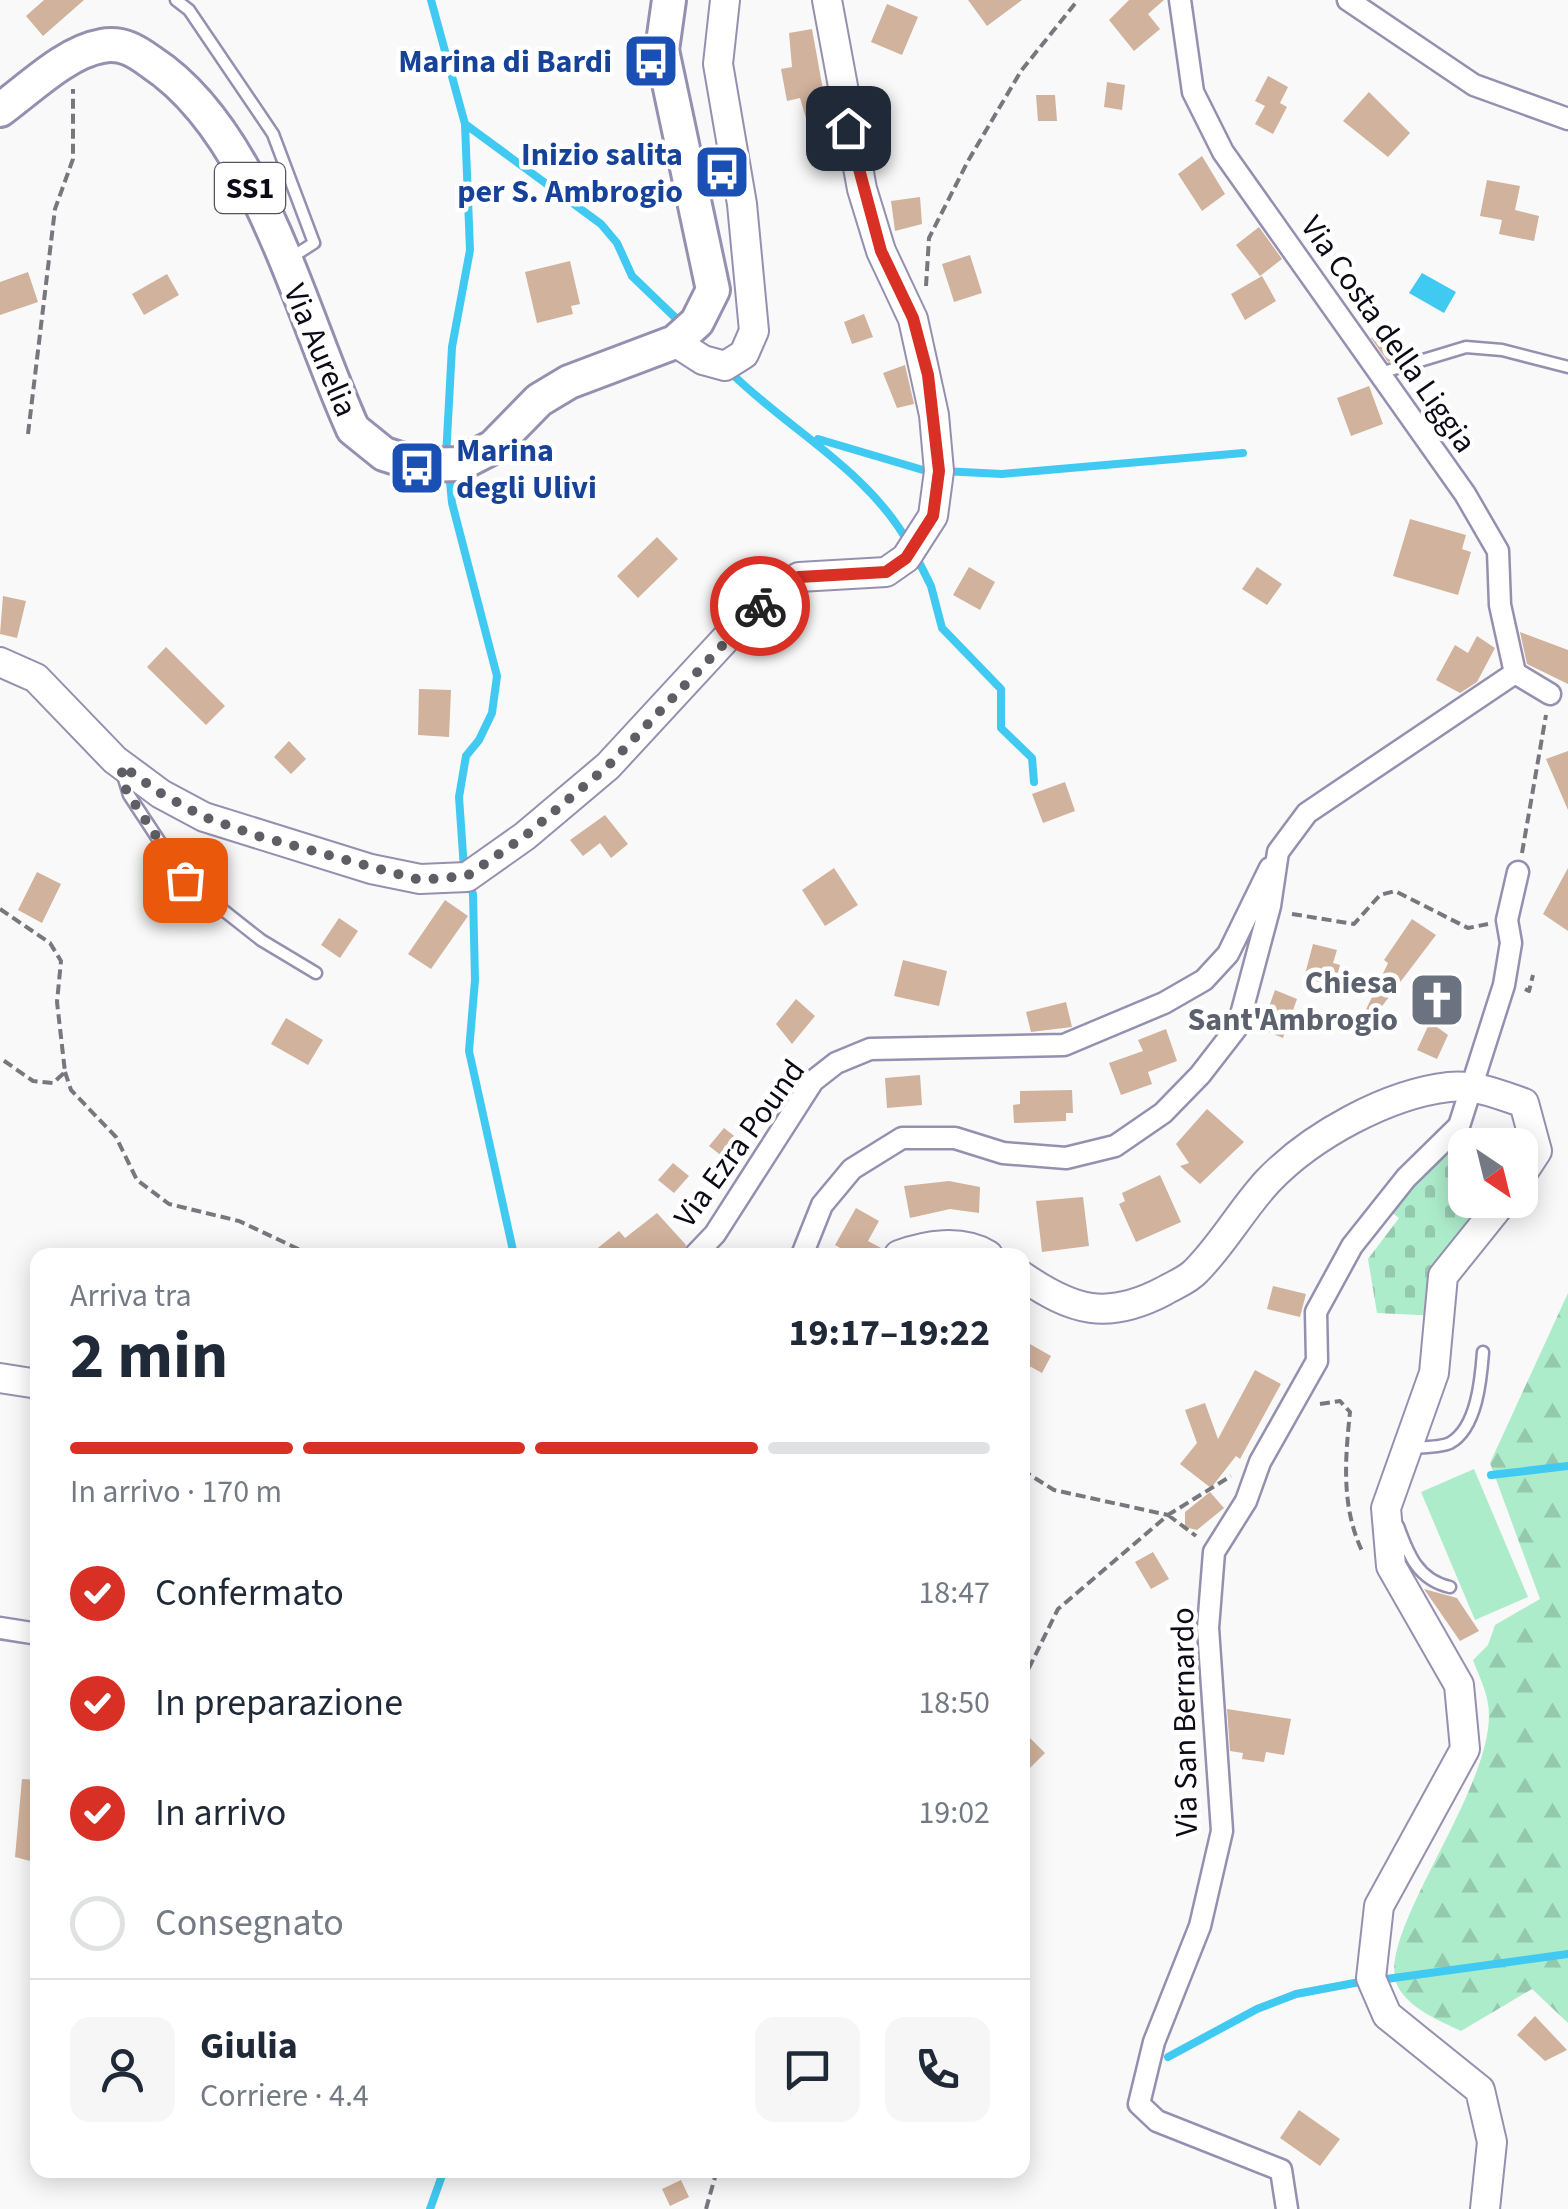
<!DOCTYPE html>
<html lang="it">
<meta charset="utf-8">
<style>
body{margin:0;font-family:"Source Sans 3",sans-serif;background:#f6f6f7;color:#1f2937;height:100vh;display:flex;flex-direction:column;font-size:38px;white-space:nowrap}
*{box-sizing:border-box;margin:0}
p{font-size:32px;color:#747a83}
.icon{flex:none;width:55px;height:55px;fill:none;stroke:currentColor;stroke-width:2;stroke-linecap:round;stroke-linejoin:round}
.map{position:relative;flex:1;overflow:hidden}
.drawer{position:absolute;left:30px;top:1248px;width:1000px;height:930px;display:flex;flex-direction:column;background:#fff;border-radius:20px;box-shadow:0 5px 25px #0003}
.drawer>*{flex:none}
.needle{width:65px;rotate:145deg}
.fabs{position:absolute;left:1448px;top:1128px;display:grid;gap:20px}
.fabs a{display:grid;place-items:center;width:90px;height:90px;border-radius:20px;background:#fff;box-shadow:0 5px 25px #0003;font-size:50px}
.pin{position:absolute;display:grid;place-items:center;width:85px;height:85px;color:#fff;margin:-42px;border-radius:20px;box-shadow:0 5px 15px #0006}
.courier{position:absolute;display:grid;place-items:center;width:100px;height:100px;margin:-50px;border:8px solid #d93025;border-radius:50%;background:#fff;color:#222;box-shadow:0 2px 12px #0007}
.head em{font-style:normal;font-weight:700}
.head div{display:flex;flex-direction:column-reverse}
.head{display:flex;align-items:center;justify-content:space-between;height:170px;padding:0 40px}
h1{font-size:65px;font-weight:700;line-height:75px}
.bar{display:grid;grid-template-columns:repeat(4,1fr);gap:15px 10px;align-content:center;height:120px;padding:0 40px}
.bar i{height:12px;border-radius:8px;background:#e0e1e3}
.bar .on{background:#d93025}
.bar p{grid-column:span 4}
.line{display:flex;align-items:center;gap:25px;padding:0 40px;border-top:2px solid #e0e1e3}
.line div{flex:1}
.round{display:grid;place-items:center;flex:none;width:105px;height:105px;border-radius:20px;background:#f6f6f7}
ol{padding:0 40px;list-style:none}
li{display:flex;align-items:center;gap:30px;height:110px}
li p{margin-inline-start:auto}
li .icon{padding:10px;border-radius:50%;background:#d93025;color:#fff;stroke-width:4}
li:last-child{color:#747a83}
li i{width:55px;height:55px;border:5px solid #e0e1e3;border-radius:50%}
.map>svg:first-child{display:block}
</style>
<div class="map">
<svg width="1568" height="2209" viewBox="0 0 1568 2209">
<defs>
<pattern id="forest-firs" width="22" height="20" patternUnits="userSpaceOnUse" patternTransform="scale(2.5)"><rect width="22" height="20" fill="#adecca"/><path d="M5 1l3.5 6h-7zM16 11l3.5 6h-7z" fill="#94c9ad"/></pattern>
<pattern id="cemetery-stones" width="16" height="16" patternUnits="userSpaceOnUse" patternTransform="scale(2.5)"><rect width="16" height="16" fill="#adecca"/><path d="M2 7V4a2 2 0 0 1 4 0v3zM10 15v-3a2 2 0 0 1 4 0v3z" fill="#94c9ad"/></pattern>
</defs>
<rect width="100%" height="100%" fill="#f9f9f9"/>
<!-- forest -->
<path fill="url(#forest-firs)" d="M1568,1293V2023L1532,1989L1461,2031C1440,2021 1410,2009 1398,1987C1371,1936 1501,1782 1488,1704C1486,1689 1478,1674 1473,1660L1488,1645L1495,1625L1540,1599L1490,1463Z"/>
<!-- cemetery -->
<path fill="url(#cemetery-stones)" d="M1459,1126L1480,1145H1465V1200H1502L1443,1276L1439,1316L1377,1313L1368,1259L1399,1218L1384,1206Z"/>
<!-- park -->
<path fill="#adecca" d="M1474,1469L1528,1597L1475,1620L1421,1492Z"/>
<!-- water -->
<path fill="#40caf1" d="M1422,273L1456,292L1444,313L1409,293Z"/>
<g fill="none" stroke-linecap="round" stroke-linejoin="round">
<!-- stream -->
<path stroke="#40caf1" stroke-width="8" d="M431,0L465,124L601,224L617,243L632,276L684,326
M729,371C787,429 867,469 909,544
M818,439L923,470L1002,474L1243,453
M446,457L452,347L470,250L465,124
M449,471L452,503L497,676L492,713L479,740L466,756L459,797L464,869L473,894L475,980L469,1051L514,1255
M916,556L931,586L942,628L1001,689V728L1032,758L1034,782
M1491,1475L1568,1466
M1379,1980L1568,1954
M1168,2057L1257,2009L1296,1994L1365,1981
M430,2209L444,2170"/>
</g>
<!-- building -->
<path fill="#d1b29c" d="M44,0H84L43,36L26,16Z
M968,0H1022L987,26Z
M1129,0H1164L1148,14L1160,29L1134,51L1109,20Z
M887,4L918,17L902,55L871,42Z
M812,29L827,112L806,118L800,98L787,101L781,69L792,67L789,33Z
M1268,76L1288,87L1280,103L1287,107L1273,134L1255,124L1265,106L1255,101Z
M1107,82L1125,85L1122,110L1104,107Z
M1369,92L1410,133L1388,157L1343,121Z
M1036,95H1055L1057,121H1038Z
M1202,156L1225,194L1202,211L1178,174Z
M1487,180L1520,186L1515,210L1539,216L1534,241L1499,234L1502,220L1480,216Z
M920,197L922,224L895,231L891,201Z
M1259,227L1282,259L1260,276L1236,245Z
M970,255L982,293L954,302L942,264Z
M570,261L580,304L571,306L573,314L537,323L525,272Z
M28,272L38,302L0,315V282Z
M167,274L179,295L144,315L132,294Z
M1262,276L1276,301L1245,320L1231,294Z
M864,314L873,337L852,344L844,322Z
M1397,334L1408,355L1388,362L1371,338Z
M905,365L914,404L897,408L883,373Z
M1369,386L1383,424L1351,436L1337,398Z
M1410,519L1466,535L1462,549L1471,552L1458,595L1393,576Z
M657,537L678,559L638,598L617,576Z
M969,567L995,582L980,610L953,595Z
M1257,567L1282,584L1267,605L1242,589Z
M3,596L26,601L17,638L0,634Z
M1520,632L1568,650V684L1527,664Z
M1477,636L1495,648L1477,682L1460,693L1436,680L1455,645L1468,653Z
M166,647L225,706L206,725L147,667Z
M419,689L451,690L449,737L418,735Z
M289,741L306,759L291,774L274,757Z
M1568,751V810L1546,759Z
M1065,782L1075,811L1043,823L1032,794Z
M605,815L628,844L611,858L600,843L583,856L570,840Z
M834,868L858,905L825,926L802,890Z
M1568,868V931L1543,914Z
M37,872L61,884L42,923L18,910Z
M445,900L468,916L431,969L408,954Z
M339,918L358,931L340,958L321,945Z
M1412,919L1436,935L1370,1022L1362,1018L1388,963L1384,960Z
M1313,944L1337,950L1333,963L1340,965L1334,986L1304,978Z
M903,960L947,971L939,1006L894,996Z
M1275,990L1297,999L1283,1038L1261,1029Z
M796,999L815,1016L792,1044L776,1024Z
M1066,1002L1072,1027L1031,1032L1026,1012Z
M286,1018L323,1040L308,1065L271,1044Z
M1430,1022L1448,1035L1437,1059L1417,1050Z
M1166,1029L1177,1061L1148,1072L1152,1084L1121,1095L1109,1063L1143,1051L1138,1040Z
M920,1075L922,1105L887,1108L885,1078Z
M1072,1090L1073,1113H1066V1121L1014,1123L1013,1105L1020,1104V1091Z
M1207,1109L1244,1142L1200,1184L1180,1166L1189,1163L1176,1144Z
M724,1128L747,1146L732,1164L709,1146Z
M673,1163L689,1176L674,1193L658,1180Z
M1160,1175L1181,1222L1136,1242L1119,1204L1125,1201L1122,1193Z
M949,1181L980,1187L979,1213L950,1209L910,1218L904,1186Z
M1083,1197L1089,1246L1042,1252L1036,1201Z
M856,1208L879,1221L868,1241L883,1249L882,1255H852L835,1245Z
M657,1213L686,1245L682,1255H589L619,1231L625,1238Z
M1273,1286L1306,1294L1300,1317L1267,1309Z
M1030,1344L1051,1356L1042,1373L1022,1362Z
M1255,1370L1281,1384L1240,1459L1236,1456L1211,1488L1180,1464L1197,1443L1185,1410L1205,1403L1218,1439Z
M1210,1492L1224,1508L1197,1530L1185,1527V1512Z
M1153,1552L1169,1579L1151,1589L1135,1562Z
M1424,1589L1457,1598L1479,1631L1460,1641Z
M1227,1709L1291,1719L1284,1755L1266,1752L1264,1762L1242,1759L1243,1753L1230,1751Z
M1022,1730L1045,1753L1022,1776Z
M22,1779L38,1780V1863L15,1857Z
M1535,2016L1567,2050L1545,2061L1517,2035Z
M1299,2110L1340,2139L1320,2166L1280,2138Z
M681,2180L689,2197L670,2206L662,2189Z"/>
<g fill="none" stroke-linecap="round" stroke-linejoin="round">
<!-- lane casing -->
<g stroke="#9590b0" stroke-width="15">
<path id="lane" d="M176,0L189,10L273,134L314,243L289,259
M1377,374L1466,347L1502,350L1568,367
M122,772L129,795L185,880L261,940L316,973
M1408,1448C1420,1447 1439,1448 1450,1443C1477,1428 1481,1379 1483,1352
M1398,1526C1408,1554 1418,1580 1450,1587"/>
</g>
<!-- street casing -->
<g stroke="#9590b0" stroke-width="25">
<path id="street" d="M1180,0L1193,92L1223,152L1465,494L1498,551L1500,605L1515,673L1550,694
M1348,0L1474,85L1568,119
M695,1255L715,1234L813,1081L836,1063L870,1049L1064,1045L1164,1003L1204,980L1228,954L1270,868
M802,1255L822,1205L852,1169L902,1138H955L1003,1153L1066,1158L1115,1146L1163,1113L1200,1075L1238,1026L1270,906L1278,852L1307,813L1515,673
M0,1628L38,1634
M1287,2209L1281,2170L1157,2121L1139,2104L1154,2042L1200,1926L1222,1831L1208,1628L1214,1552L1246,1501L1260,1462L1317,1361L1316,1312L1352,1246L1406,1178L1459,1126L1504,985L1511,943L1507,920L1518,872"/>
</g>
<!-- secondary casing -->
<g stroke="#9590b0" stroke-width="32">
<path id="secondary" d="M675,342L703,360L725,366L744,354L754,331L742,204L718,64L725,0
M0,662L36,678L115,760L161,794L204,817L371,869L420,879L467,877L525,836L608,766L743,620L776,593L799,577L886,572L906,558L933,516L939,471L934,415L913,319L881,251L862,189L827,0
M899,1255C926,1245 961,1239 988,1255
M1022,1276C1073,1311 1107,1321 1164,1291C1174,1285 1188,1280 1196,1271C1223,1244 1242,1209 1268,1181C1311,1136 1387,1094 1449,1087C1474,1084 1501,1095 1524,1103L1537,1151L1520,1177
M0,1378L38,1384
M1485,2209L1492,2142L1480,2090L1387,2015L1371,1978L1379,1906L1465,1749L1459,1685L1391,1566L1386,1508L1434,1373L1443,1276L1504,1200"/>
</g>
<!-- primary casing -->
<g stroke="#9590b0" stroke-width="38">
<path id="primary" d="M0,110C29,89 66,52 102,46C122,42 136,51 151,62C258,132 301,315 353,429L384,454L419,465L460,464L493,447L539,400L569,382L675,342L697,322L713,290L662,50L669,0"/>
</g>
<!-- path -->
<path stroke="#78777e" stroke-width="4" stroke-dasharray="10 5" stroke-linecap="butt" d="M926,286L929,238L968,161L1021,71L1078,0
M28,434L55,209L73,159V89
M1522,853L1546,715
M0,909L50,943L61,961L57,1002L65,1072L53,1083L33,1081L0,1058
M1292,914L1354,924L1380,895L1395,891L1468,928L1488,924
M1525,989L1529,991L1533,975
M65,1072L71,1090L116,1137L137,1180L169,1204L239,1221L311,1255
M1320,1404L1340,1401L1350,1412C1345,1460 1341,1508 1363,1553
M1022,1470L1054,1490L1168,1515
M1168,1515L1196,1536
M1022,1682L1058,1609L1168,1515L1231,1476
M706,2209L717,2170"/>
<!-- lane -->
<use href="#lane" stroke="#fff" stroke-width="10"/>
<!-- street -->
<use href="#street" stroke="#fff" stroke-width="20"/>
<!-- secondary -->
<use href="#secondary" stroke="#fff" stroke-width="28"/>
<!-- primary -->
<use href="#primary" stroke="#fff" stroke-width="32"/>
</g>
<g fill="none" stroke-linecap="round" stroke-linejoin="round">
<!-- done -->
<path stroke="#5f5e65" stroke-width="10" stroke-dasharray="0 18" d="M185,880L129,795L122,782V766L162,794L204,817L258,836L420,880L467,876L525,836L608,766L760,606"/>
<!-- route -->
<path stroke="#d93025" stroke-width="12" d="M760,606L799,577L886,572L906,558L933,516L939,471L928,375L913,318L881,251L848,128"/>
</g>
<!-- icons -->
<defs>
<g id="bus-square" transform="scale(2.875)"><rect x="-9" y="-9" width="18" height="18" rx="4" fill="#1a4fb4" stroke="#fff"/><path d="M-5-6H5V4H4V6H2V4H-2V6H-4V4H-5ZM-3.5-4V0h7V-4ZM-3.5 1.2v1.5H-2V1.2ZM2 1.2v1.5H3.5V1.2Z" fill="#fff"/></g>
<g id="church-square" transform="scale(2.875)"><rect x="-9" y="-9" width="18" height="18" rx="4" fill="#6b7280" stroke="#fff"/><path d="M-1.2-6h2.4v3.5h3.3v2.4h-3.3V6h-2.4V-.1h-3.3v-2.4h3.3Z" fill="#fff"/></g>
</defs>
<g fill-rule="evenodd">
<use href="#bus-square" x="651" y="61"/>
<use href="#bus-square" x="722" y="172"/>
<use href="#bus-square" x="417" y="468"/>
<use href="#church-square" x="1437" y="1000"/>
</g>
<g text-anchor="middle" stroke-width="9" stroke-linejoin="round" paint-order="stroke">
<!-- shield labels -->
<rect fill="#fff" stroke="#55545c" stroke-width="2.5" x="215" y="163" width="70" height="50" rx="8"/>
<g font-size="30" font-weight="bold" fill="#0c0a16">
<text x="250" y="198">SS1</text>
</g>
<!-- transit labels -->
<g font-size="32" font-weight="bold" fill="#164399" stroke="#fff" text-anchor="end">
<text x="612" y="72">Marina di Bardi</text>
<text x="683" y="165">Inizio salita<tspan x="683" dy="37">per S. Ambrogio</tspan></text>
<text x="456" y="461" text-anchor="start">Marina<tspan x="456" dy="37">degli Ulivi</tspan></text>
</g>
<!-- street labels -->
<g font-size="32" fill="#0c0a16" stroke="#fff">
<text transform="translate(1389 334) rotate(55)" y="11">Via Costa della Liggia</text>
<text transform="translate(321 350) rotate(67)" y="11">Via Aurelia</text>
<text transform="translate(739 1143) rotate(-54)" y="11">Via Ezra Pound</text>
<text transform="translate(1184 1722) rotate(-91)" y="11">Via San Bernardo</text>
</g>
<!-- worship labels -->
<g font-size="32" font-weight="bold" fill="#5b616d" stroke="#fff" text-anchor="end">
<text x="1398" y="993">Chiesa<tspan x="1398" dy="37">Sant'Ambrogio</tspan></text>
</g>
</g>
</svg>
<div class="fabs">
<a><svg class="needle" viewBox="-14 -14 28 28"><path d="M0-13l5 13h-10z" fill="#e53935"/><path d="M0 13l5-13h-10z" fill="#747a83"/></svg></a>
</div>
<div class="pin" style="left:185px;top:880px;background:#ea580c"><svg class="icon" aria-label="bag" viewBox="0 0 24 24"><path d="M5 8h14l-1 12H6zM9 8a3 3 0 0 1 6 0"/></svg></div>
<div class="pin" style="left:848px;top:128px;background:#1f2937"><svg class="icon" aria-label="home" viewBox="0 0 24 24"><path d="M3 11l9-7 9 7M6 9v11h12V9"/></svg></div>
<div class="courier" style="left:760px;top:606px"><svg class="icon" aria-label="bike" viewBox="0 0 24 24"><circle cx="6" cy="16" r="4"/><circle cx="18" cy="16" r="4"/><path d="M6 16l4-8h5l3 8M10 8l3 8H6M13 5h3"/></svg></div>
<section class="drawer">
<div class="head"><div><h1>2 min</h1><p>Arriva tra</p></div><em>19:17–19:22</em></div>
<div class="bar"><i class="on"></i><i class="on"></i><i class="on"></i><i></i><p>In arrivo · 170 m</p></div>
<ol>
<li><svg class="icon" aria-label="check" viewBox="0 0 24 24"><path d="M5 12l5 5 9-10"/></svg>Confermato<p>18:47</p></li>
<li><svg class="icon" aria-label="check" viewBox="0 0 24 24"><path d="M5 12l5 5 9-10"/></svg>In preparazione<p>18:50</p></li>
<li><svg class="icon" aria-label="check" viewBox="0 0 24 24"><path d="M5 12l5 5 9-10"/></svg>In arrivo<p>19:02</p></li>
<li><i></i>Consegnato</li>
</ol>
<div class="line" style="height:180px"><a class="round"><svg class="icon" aria-label="person" viewBox="0 0 24 24"><circle cx="12" cy="8" r="4"/><path d="M4 21q1-7 8-7t8 7"/></svg></a><div><b>Giulia</b><p>Corriere · 4.4</p></div><a class="round"><svg class="icon" aria-label="chat" viewBox="0 0 24 24"><path d="M4 5h16v11H9l-5 4z"/></svg></a><a class="round"><svg class="icon" aria-label="phone" viewBox="0 0 24 24"><path d="M5 4h4l2 5-3 2q2 4 5 5l2-3 5 2v4C11 20 4 13 5 4z"/></svg></a></div>
</section>
</div>
